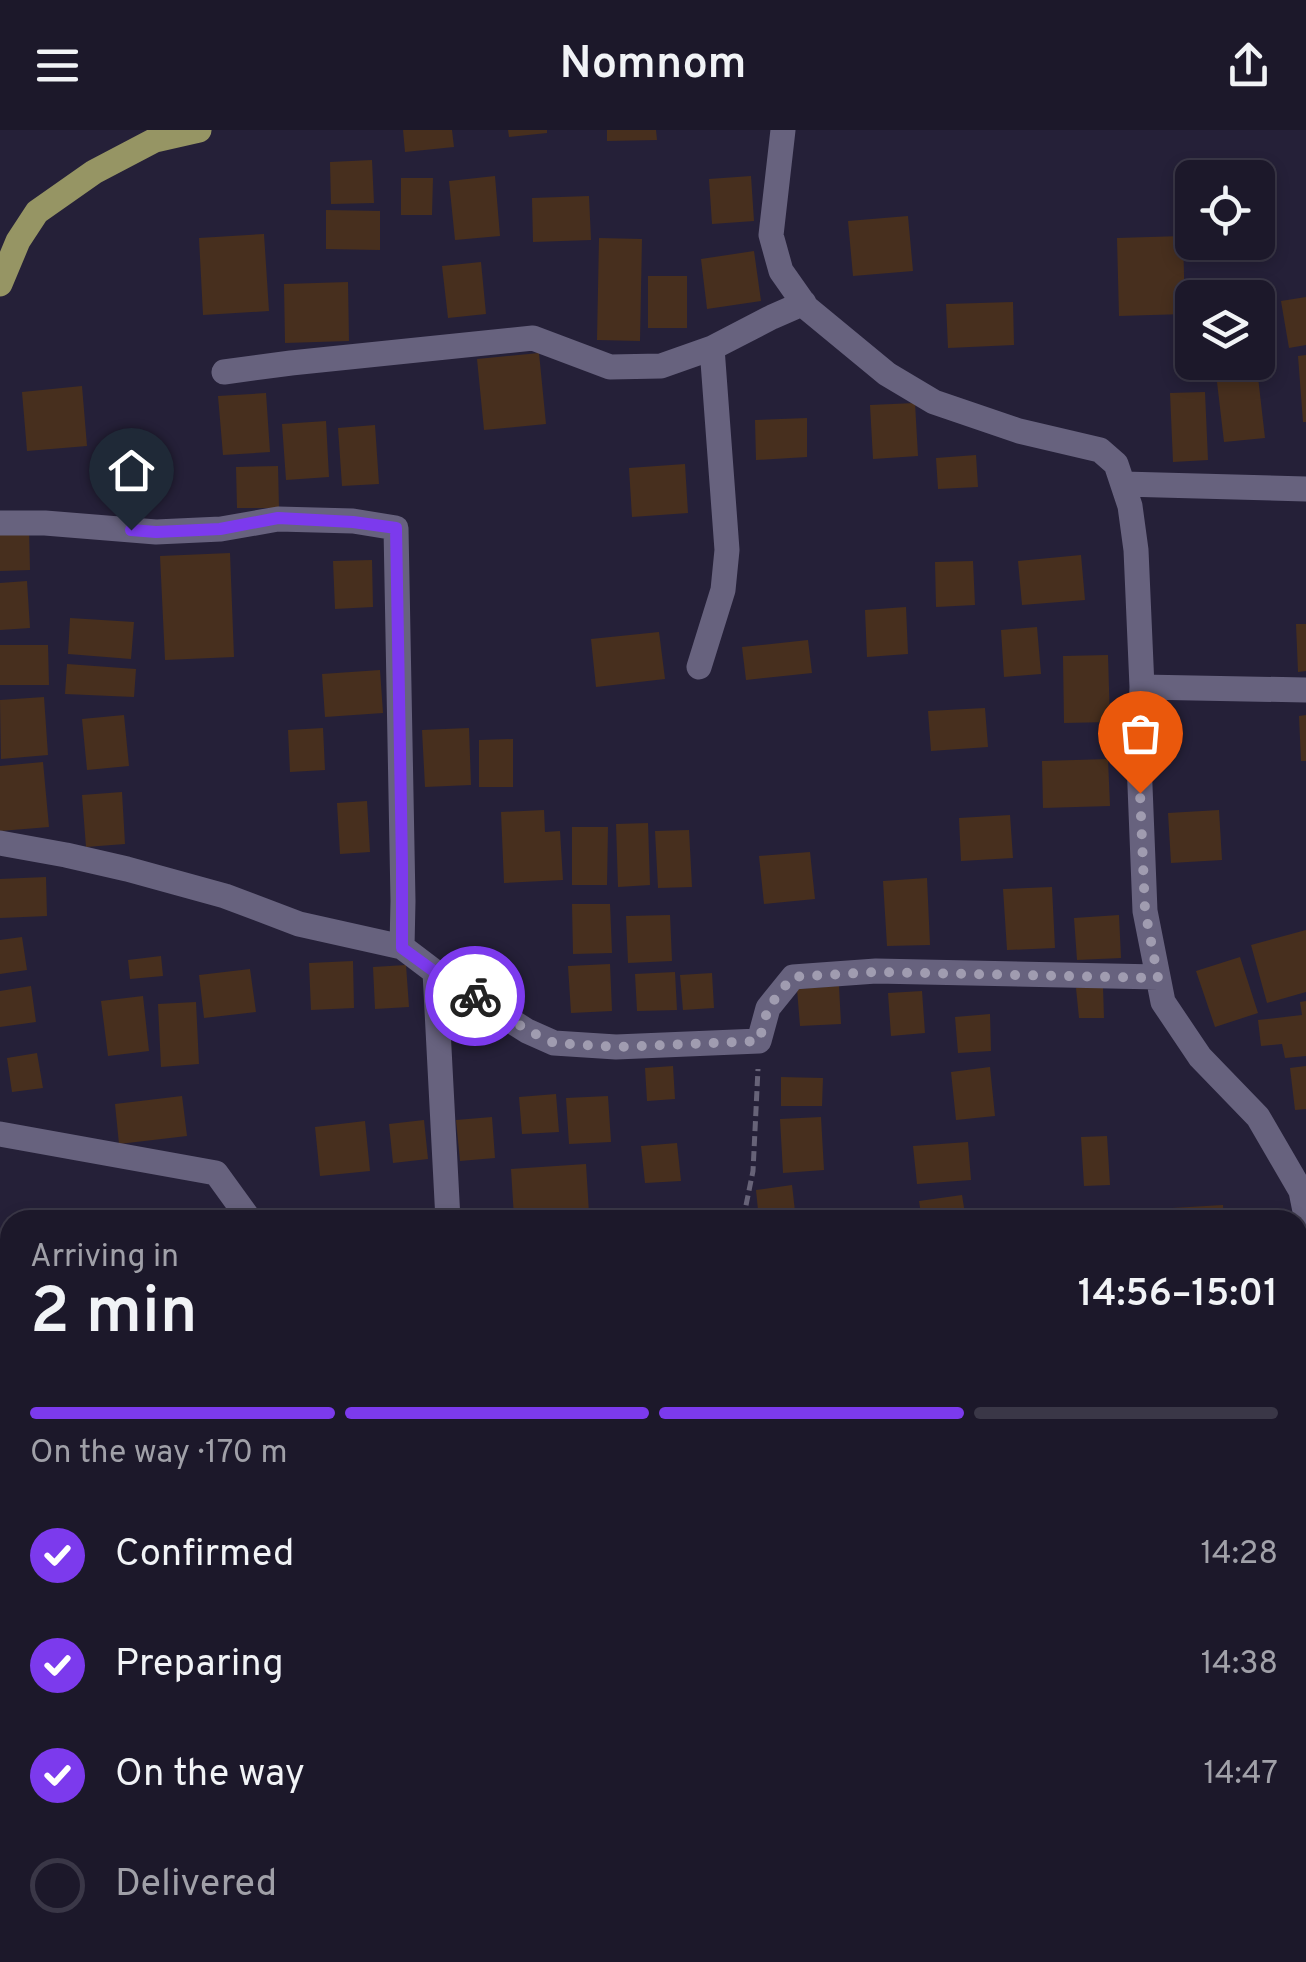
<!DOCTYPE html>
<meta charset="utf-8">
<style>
body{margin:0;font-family:Overpass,sans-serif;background:#292536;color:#f1f3f6;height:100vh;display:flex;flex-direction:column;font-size:38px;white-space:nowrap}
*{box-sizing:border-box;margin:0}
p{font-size:32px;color:#a0a0a8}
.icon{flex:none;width:55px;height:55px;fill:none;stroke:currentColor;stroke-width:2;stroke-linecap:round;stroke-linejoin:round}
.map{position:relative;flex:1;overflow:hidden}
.drawer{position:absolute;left:0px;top:1080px;width:1308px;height:752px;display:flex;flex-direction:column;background:#1c182a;border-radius:30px 30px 0 0;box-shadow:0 5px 15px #0003,0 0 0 2px #3a3747}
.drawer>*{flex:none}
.tools{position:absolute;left:1175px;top:30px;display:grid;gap:20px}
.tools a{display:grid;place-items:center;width:100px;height:100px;border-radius:15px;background:#1c182a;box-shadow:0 5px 15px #0003,0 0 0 2px #3a3747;font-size:50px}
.pin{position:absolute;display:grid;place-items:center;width:85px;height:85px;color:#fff;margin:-102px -42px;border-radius:50% 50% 50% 0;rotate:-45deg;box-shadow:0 0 10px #0007}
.pin .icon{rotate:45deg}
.courier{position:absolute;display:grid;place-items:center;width:100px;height:100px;margin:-50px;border:8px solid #7c3aed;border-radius:50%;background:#fff;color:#222;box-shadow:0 2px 12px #0007}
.summary em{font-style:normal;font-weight:600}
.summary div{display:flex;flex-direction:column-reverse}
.summary{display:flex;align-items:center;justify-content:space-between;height:170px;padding:0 30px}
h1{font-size:65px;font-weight:600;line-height:75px}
.bar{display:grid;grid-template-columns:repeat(4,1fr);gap:15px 10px;align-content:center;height:120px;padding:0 30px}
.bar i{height:12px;border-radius:8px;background:#3a3747}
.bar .on{background:#7c3aed}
.bar p{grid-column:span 4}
ol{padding:0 30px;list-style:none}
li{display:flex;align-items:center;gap:30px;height:110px}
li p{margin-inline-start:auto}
li .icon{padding:10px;border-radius:50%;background:#7c3aed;color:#fff;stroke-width:4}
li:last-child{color:#a0a0a8}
li i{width:55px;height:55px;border:5px solid #3a3747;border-radius:50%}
header{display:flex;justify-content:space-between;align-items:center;height:130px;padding:0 30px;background:#1c182a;font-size:45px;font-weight:600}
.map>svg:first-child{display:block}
</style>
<header><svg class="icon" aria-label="menu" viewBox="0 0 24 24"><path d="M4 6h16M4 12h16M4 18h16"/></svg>Nomnom<svg class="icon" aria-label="share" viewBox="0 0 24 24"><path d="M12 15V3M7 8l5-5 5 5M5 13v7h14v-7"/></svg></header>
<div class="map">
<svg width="1306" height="1832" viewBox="0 0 1306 1832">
<rect width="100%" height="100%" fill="#252038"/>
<!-- water -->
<path fill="#02151f" stroke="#45525e" stroke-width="2.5" d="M371,1823H517L524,1832H368Z"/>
<!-- building -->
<path fill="#472f1e" d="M403,0H452L454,17L405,22Z
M508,0H547V3L509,7Z
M607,0H656L657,10L607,11Z
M372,30L374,73L331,74L330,32Z
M495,46L500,106L455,110L449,51Z
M751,46L754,91L712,94L709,49Z
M401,48H433L432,85H401Z
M589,66L591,110L533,112L532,68Z
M326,80L380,81V120L326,119Z
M908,86L913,141L853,146L848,91Z
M264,104L269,181L203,185L199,108Z
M1183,106L1185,184L1119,186L1117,108Z
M599,108L642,109L640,211L597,210Z
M754,121L761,171L707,179L701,129Z
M481,132L486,184L448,188L442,136Z
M648,146H687V198H648Z
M348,152L349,211L285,213L284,154Z
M1306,167V215L1289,218L1281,171Z
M1013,172L1014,215L948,218L946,174Z
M539,223L546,294L484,300L477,229Z
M1306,225V292H1303L1298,226Z
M1258,247L1265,308L1224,312L1217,252Z
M82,256L87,316L27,321L22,262Z
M1205,262L1208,330L1173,332L1170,263Z
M266,263L270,322L223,325L218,266Z
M915,273L918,326L873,329L870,275Z
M807,288V327L756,330L755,290Z
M326,291L329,347L286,350L282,294Z
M375,295L379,354L342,356L338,298Z
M976,325L978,357L938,359L936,328Z
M685,334L688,383L632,387L629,338Z
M278,336L279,378H237L236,337Z
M29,399L30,440L0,441V400Z
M230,423L234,527L165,530L160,426Z
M1081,425L1085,470L1022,475L1018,431Z
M372,430L373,477L335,479L333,431Z
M973,431L975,475L936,477L935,432Z
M27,451L30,498L0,500V453Z
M906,477L908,524L867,527L865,480Z
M70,488L134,492L131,529L68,524Z
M1296,494H1306V541L1298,542Z
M1037,497L1041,544L1004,547L1001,500Z
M659,502L665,549L596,557L591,509Z
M808,510L812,543L746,550L742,517Z
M0,515H48L49,555H0Z
M1108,525L1110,592L1064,593L1063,526Z
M67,534L136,539L134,567L65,564Z
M380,540L383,583L325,587L322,544Z
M44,567L48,625L1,629L0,570Z
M985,578L988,617L931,621L928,581Z
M124,585L129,636L87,640L82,589Z
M1306,585V631H1301L1299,586Z
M323,598L325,640L290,642L288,600Z
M469,598L471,655L425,657L422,600Z
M513,609V657H479V610Z
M1108,629L1110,676L1043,678L1042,631Z
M43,632L49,697L0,701V636Z
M122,662L125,714L86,717L82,665Z
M367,671L370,722L340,724L337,673Z
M544,680L545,702L560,701L563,750L504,753L501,682Z
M1219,680L1222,730L1171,733L1168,683Z
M1010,685L1013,728L961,731L959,688Z
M648,693L650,755L618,757L616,694Z
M572,697H608L607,755H572Z
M689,700L692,757L658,758L655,701Z
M810,722L815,769L764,774L759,726Z
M46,747L47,786L0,788V749Z
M927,748L930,815L887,816L883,751Z
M1052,757L1055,818L1007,820L1003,759Z
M572,774H610L612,823L573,824Z
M670,785L672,831L628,833L626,786Z
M1119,785L1121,828L1077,830L1074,788Z
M1306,800V862L1267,873L1251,815Z
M22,807L27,840L0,844V810Z
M161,826L163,846L130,849L128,830Z
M1240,827L1258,883L1215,897L1196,841Z
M353,831L354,878L311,880L309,833Z
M610,834L612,881L571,883L568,836Z
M406,835L409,877L375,879L373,837Z
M250,839L256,882L204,888L199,845Z
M675,842L677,880L637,881L635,844Z
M712,843L714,878L683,880L680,845Z
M31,856L36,892L0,897V861Z
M839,856L841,894L800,896L797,859Z
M1103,857L1104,888H1079L1076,858Z
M922,861L925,903L891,906L888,863Z
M143,866L149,921L108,926L101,871Z
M1306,871V926L1285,928L1282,914L1261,916L1258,890L1302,885L1300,872Z
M196,872L199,934L161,937L158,874Z
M990,884L991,921L958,923L955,887Z
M37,923L43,958L12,962L7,928Z
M673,936L675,969L647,971L645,938Z
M1306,936V979L1295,980L1290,938Z
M990,937L995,986L956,990L951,942Z
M781,947L823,948L822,976H781Z
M556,964L559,1002L522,1004L519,967Z
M182,966L187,1006L119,1014L115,974Z
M608,966L611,1012L569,1014L566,968Z
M492,987L495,1028L460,1031L456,990Z
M821,987L824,1040L783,1043L780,989Z
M424,990L428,1029L393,1033L389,994Z
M365,991L370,1041L320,1046L315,997Z
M1107,1006L1110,1055L1084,1056L1081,1007Z
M968,1012L971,1050L917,1054L913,1016Z
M677,1013L681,1051L645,1053L641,1016Z
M586,1034L589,1083L514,1088L511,1039Z
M792,1055L796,1090H759L756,1060Z
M962,1065L966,1090H922L919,1071Z
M1223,1075L1224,1090H1173L1172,1078Z
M1305,1233L1306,1264L1298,1265V1234Z
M1298,1487L1306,1490V1516L1299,1542Z
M10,1660V1714L0,1715V1661Z
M31,1822H70V1825L32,1831Z
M107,1822H155L156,1832H108Z
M707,1822H763L764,1832H707Z
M968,1822H1022V1832H969Z
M1158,1825V1832H1096V1826Z"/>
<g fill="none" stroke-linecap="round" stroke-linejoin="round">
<!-- path -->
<path stroke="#676378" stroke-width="5" stroke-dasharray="10 5" stroke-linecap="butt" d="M743,1090L753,1041L758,939"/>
<!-- minor -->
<path stroke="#67627e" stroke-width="25" d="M783,0L771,105L781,141L807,178L887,244L934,272L1019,301L1100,320L1116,334L1130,376L1136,420L1142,557L1139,631L1145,781L1163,872L1200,927L1258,987L1301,1061L1306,1086
M224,242L291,233L533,208L610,237L661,236L712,218L772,187L804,173
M1123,354L1306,359
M0,393H45L156,402L221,399L278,389L353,391L396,398L403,771L402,817
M699,537L723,460L727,420L712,218
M1142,557L1306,560
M0,713L66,725L127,739L225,766L299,794L402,817L435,842L527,901L554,913L616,917L759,911L768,878L793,847L876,841L1158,847
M435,842L448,1090
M0,1004L216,1043L250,1090
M1298,1276L1306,1275
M0,1357L10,1359
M1298,1360L1306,1336
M1298,1577L1306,1578
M0,1603L10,1585
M333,1832L337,1822
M956,1832L957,1822
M1182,1832L1184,1822"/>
<!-- major -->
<path stroke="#969564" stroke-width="25" d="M0,154L18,111L37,82L94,42L155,10L199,0"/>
</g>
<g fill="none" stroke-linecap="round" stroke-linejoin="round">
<!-- done -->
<path stroke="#a09cb0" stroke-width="10" stroke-dasharray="0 18" d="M475,866L527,900L554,913L616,917L759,911L768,878L792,847L876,842L1158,848L1145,780L1140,663"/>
<!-- route -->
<path stroke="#7c3aed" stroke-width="12" d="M131,400L156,402L220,399L278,388L353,392L396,398L402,734V818L435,842L475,866"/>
</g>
</svg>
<div class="tools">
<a><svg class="icon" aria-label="locate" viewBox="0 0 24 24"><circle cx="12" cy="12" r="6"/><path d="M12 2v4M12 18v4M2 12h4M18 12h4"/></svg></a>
<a><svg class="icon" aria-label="layers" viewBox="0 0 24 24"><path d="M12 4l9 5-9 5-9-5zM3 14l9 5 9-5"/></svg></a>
</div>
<div class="pin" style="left:1140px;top:663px;background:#ea580c"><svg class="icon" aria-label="bag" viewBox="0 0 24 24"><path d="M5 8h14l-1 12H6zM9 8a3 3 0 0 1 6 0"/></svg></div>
<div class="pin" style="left:131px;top:400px;background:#1f2937"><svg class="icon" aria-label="home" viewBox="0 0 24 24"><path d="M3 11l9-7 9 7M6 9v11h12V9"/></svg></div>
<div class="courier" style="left:475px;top:866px"><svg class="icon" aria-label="bike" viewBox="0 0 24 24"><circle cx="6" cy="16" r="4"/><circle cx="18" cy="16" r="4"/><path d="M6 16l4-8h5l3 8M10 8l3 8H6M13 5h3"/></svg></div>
<section class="drawer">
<div class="summary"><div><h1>2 min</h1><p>Arriving in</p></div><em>14:56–15:01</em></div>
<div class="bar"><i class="on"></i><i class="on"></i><i class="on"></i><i></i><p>On the way · 170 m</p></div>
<ol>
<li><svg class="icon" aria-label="check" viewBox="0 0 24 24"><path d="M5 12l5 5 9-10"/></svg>Confirmed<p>14:28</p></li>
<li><svg class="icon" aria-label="check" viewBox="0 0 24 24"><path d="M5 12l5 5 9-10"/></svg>Preparing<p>14:38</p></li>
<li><svg class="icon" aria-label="check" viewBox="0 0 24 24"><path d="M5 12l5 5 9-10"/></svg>On the way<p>14:47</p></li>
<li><i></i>Delivered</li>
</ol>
</section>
</div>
